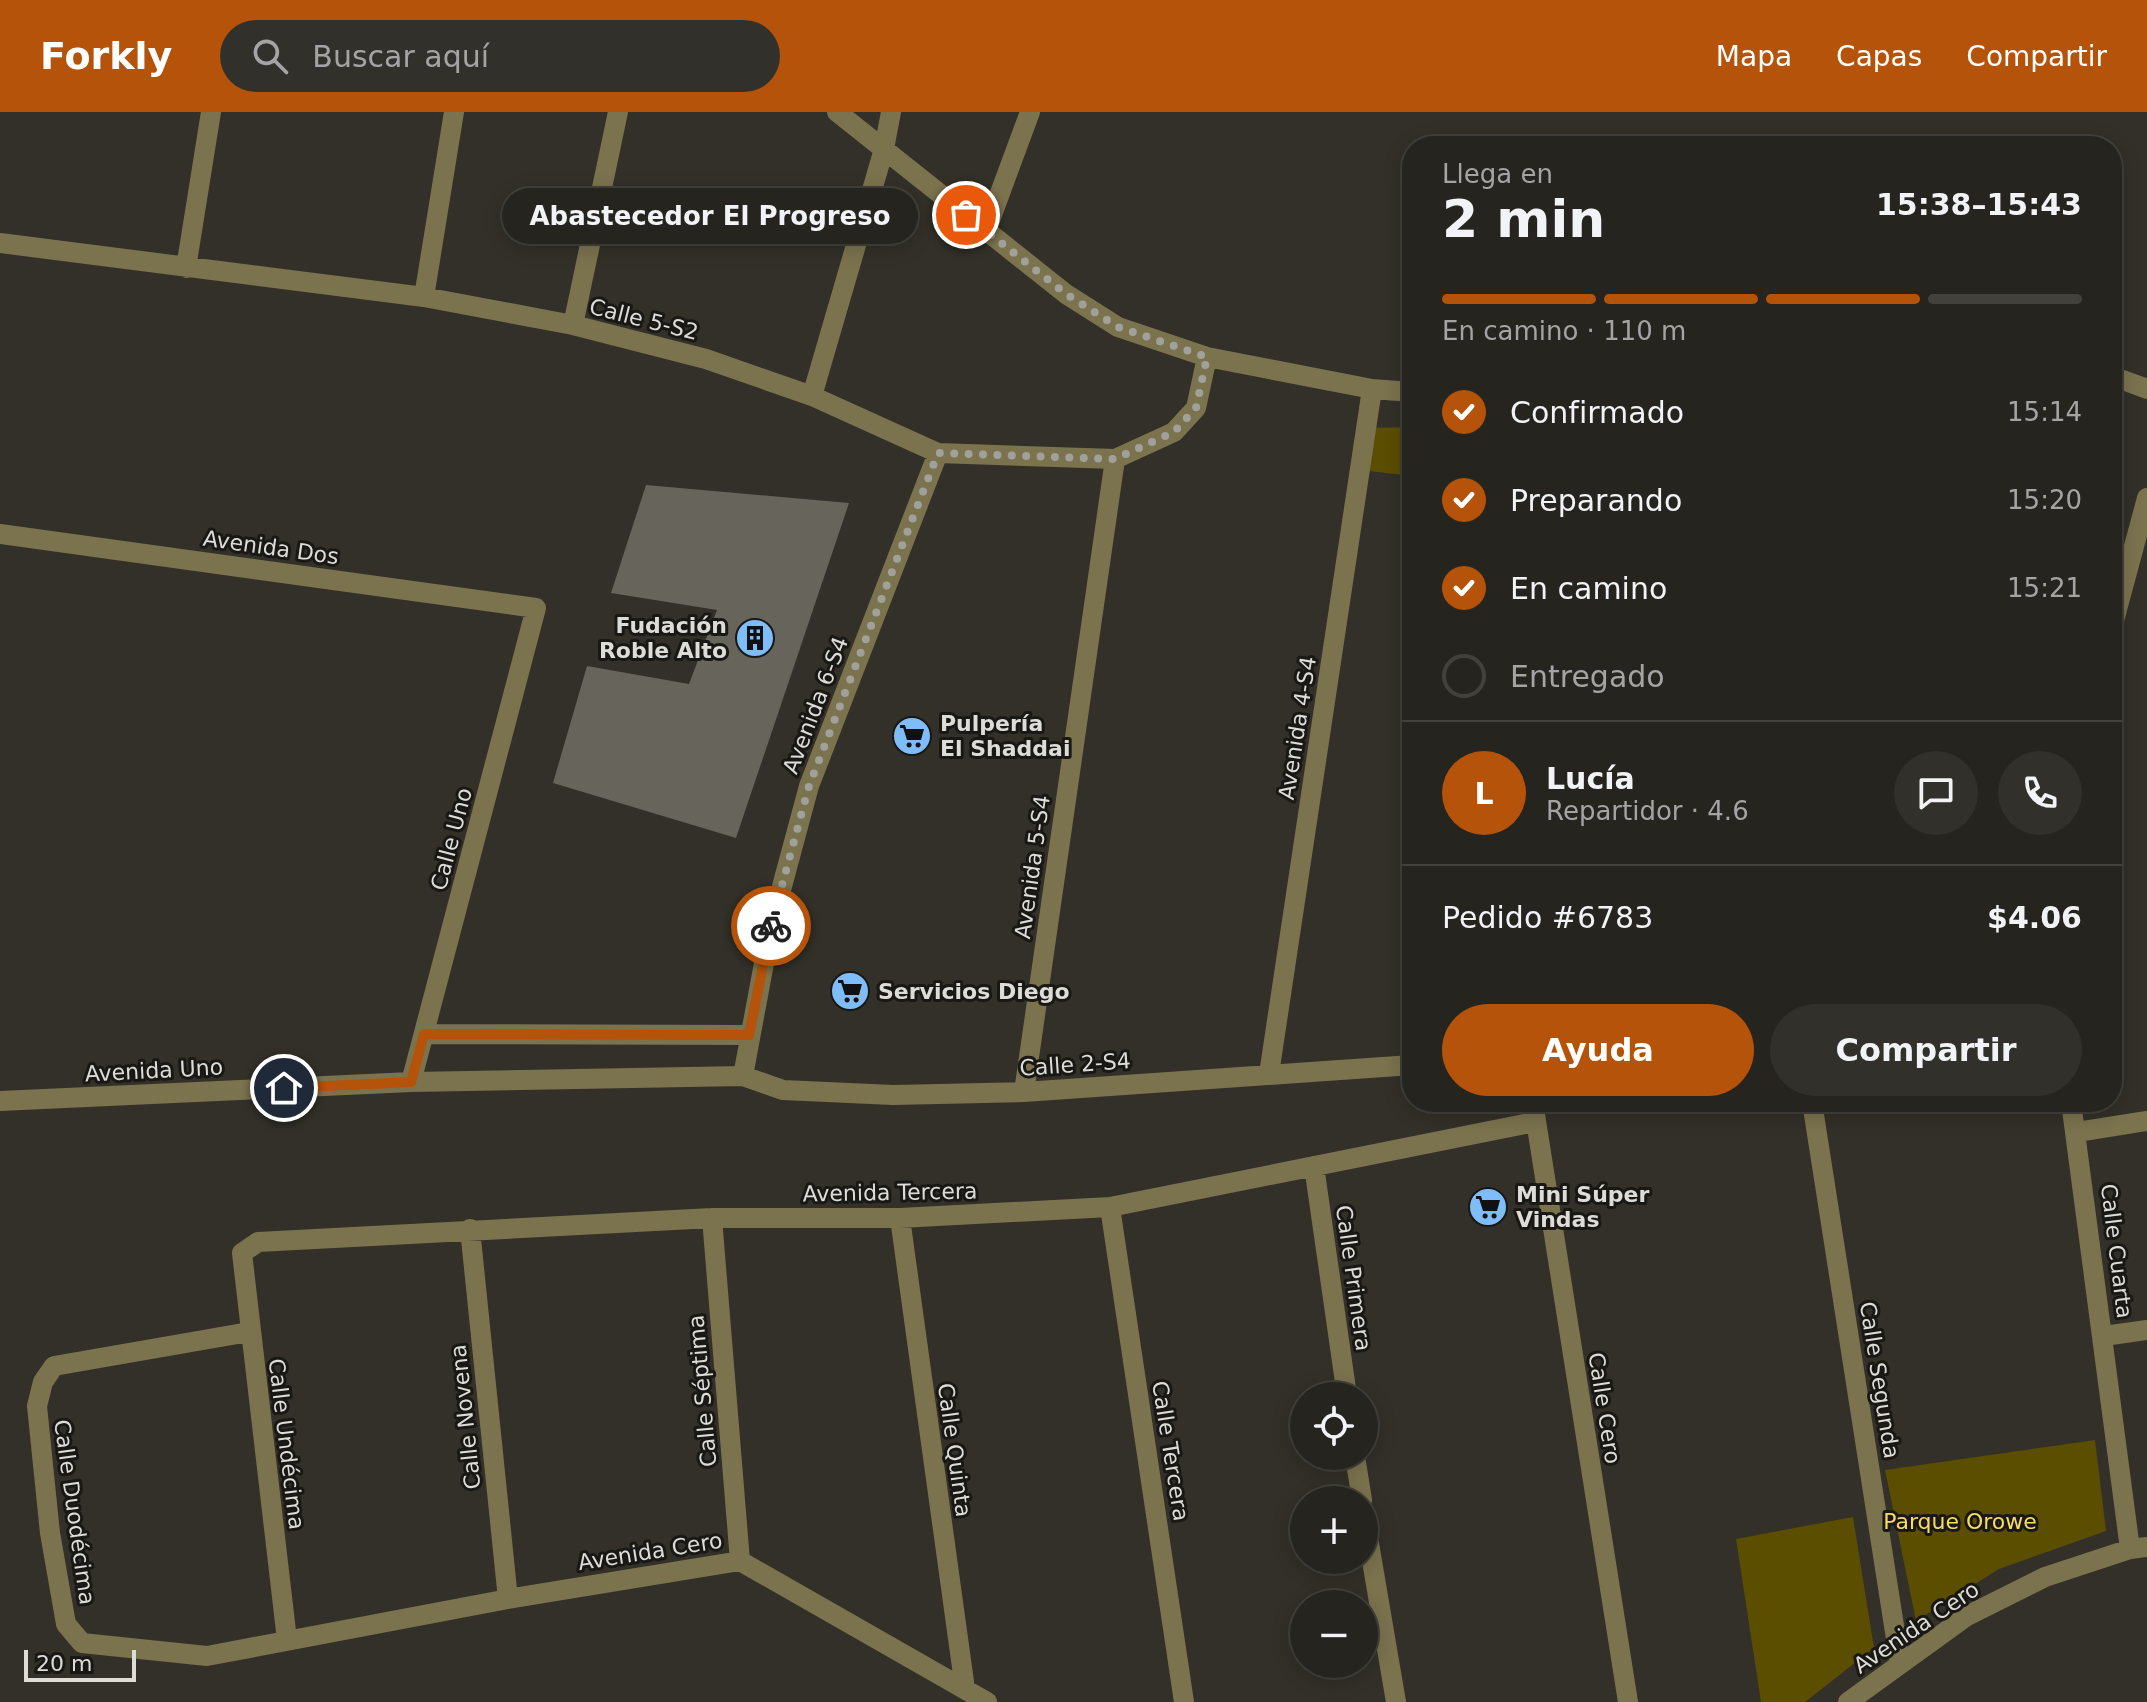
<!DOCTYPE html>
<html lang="es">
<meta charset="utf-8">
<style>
body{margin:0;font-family:"DejaVu Sans",sans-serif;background:#32302b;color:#f1f3f6;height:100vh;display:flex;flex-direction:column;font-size:30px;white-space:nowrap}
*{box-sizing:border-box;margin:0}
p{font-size:26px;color:#a4a4a4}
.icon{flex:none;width:44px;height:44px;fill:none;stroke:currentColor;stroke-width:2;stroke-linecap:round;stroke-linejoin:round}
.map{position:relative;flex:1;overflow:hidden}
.details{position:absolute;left:1402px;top:24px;width:720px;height:976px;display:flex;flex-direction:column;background:#26241e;border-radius:32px;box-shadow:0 4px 20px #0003,0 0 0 2px #42413c}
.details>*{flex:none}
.fabs{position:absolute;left:1290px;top:1270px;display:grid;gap:16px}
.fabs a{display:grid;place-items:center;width:88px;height:88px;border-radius:50%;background:#26241e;box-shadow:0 4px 20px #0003,0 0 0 2px #42413c;font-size:40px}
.scale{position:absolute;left:24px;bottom:20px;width:112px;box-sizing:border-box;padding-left:8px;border:4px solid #dddcd7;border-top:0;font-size:22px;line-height:28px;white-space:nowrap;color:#dddcd7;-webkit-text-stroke:6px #191814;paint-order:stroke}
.pin{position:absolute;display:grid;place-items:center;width:68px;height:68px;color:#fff;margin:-34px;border:4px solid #fff;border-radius:50%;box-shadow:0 2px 8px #0007}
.courier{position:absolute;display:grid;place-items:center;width:80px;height:80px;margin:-40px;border:6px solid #b45309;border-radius:50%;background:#fff;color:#222;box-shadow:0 2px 10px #0007}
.bubble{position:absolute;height:56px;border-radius:28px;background:#26241e;box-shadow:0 4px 20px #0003,0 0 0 2px #42413c;font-size:26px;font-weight:600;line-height:56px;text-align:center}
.head em{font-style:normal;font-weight:600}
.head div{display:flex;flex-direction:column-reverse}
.head{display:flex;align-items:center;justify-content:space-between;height:136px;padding:0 40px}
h1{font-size:52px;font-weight:600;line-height:60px}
.bar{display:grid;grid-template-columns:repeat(4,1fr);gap:12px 8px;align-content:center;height:96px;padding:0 40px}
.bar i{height:10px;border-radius:6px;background:#42413c}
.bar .on{background:#b45309}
.bar p{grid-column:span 4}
.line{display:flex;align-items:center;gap:20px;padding:0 40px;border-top:2px solid #42413c}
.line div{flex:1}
.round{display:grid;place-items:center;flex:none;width:84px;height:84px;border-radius:42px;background:#32302b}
ol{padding:0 40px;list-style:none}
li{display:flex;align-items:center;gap:24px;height:88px}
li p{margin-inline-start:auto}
li .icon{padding:8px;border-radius:50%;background:#b45309;color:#fff;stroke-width:4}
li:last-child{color:#a4a4a4}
li i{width:44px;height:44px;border:4px solid #42413c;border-radius:50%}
.cta{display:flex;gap:16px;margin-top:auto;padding:16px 40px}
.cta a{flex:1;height:92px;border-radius:48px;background:#b45309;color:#fff;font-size:32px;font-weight:600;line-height:92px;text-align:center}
.cta a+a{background:#32302b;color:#f1f3f6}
header{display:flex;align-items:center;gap:48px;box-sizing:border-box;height:112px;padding:0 40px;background:#b45309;color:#fff}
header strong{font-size:38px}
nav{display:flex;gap:44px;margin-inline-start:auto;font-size:28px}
.search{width:560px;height:72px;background:#32302b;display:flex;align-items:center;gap:20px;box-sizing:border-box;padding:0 28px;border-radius:44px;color:#a4a4a4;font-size:30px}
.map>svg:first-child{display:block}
</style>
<header>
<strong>Forkly</strong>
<div class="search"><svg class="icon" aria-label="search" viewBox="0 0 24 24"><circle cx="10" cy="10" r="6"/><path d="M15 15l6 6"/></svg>Buscar aquí</div>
<nav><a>Mapa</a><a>Capas</a><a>Compartir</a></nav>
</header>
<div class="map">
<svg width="2147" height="1590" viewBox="0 0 2147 1590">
<rect width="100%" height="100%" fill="#323028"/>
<!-- green -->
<path fill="#5b4e01" d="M1412,315V364L1369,359L1370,316Z
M2095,1328L2106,1419L1999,1457L1916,1509L1885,1358Z
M1853,1405L1874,1536L1805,1590H1761L1736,1427Z"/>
<!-- building -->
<path fill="#66645b" d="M646,373L849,391L736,726L553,671L587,554L689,572L717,498L611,481Z"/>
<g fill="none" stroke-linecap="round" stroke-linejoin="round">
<!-- minor -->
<path stroke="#7b734e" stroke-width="20" d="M837,0L1066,182L1118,215L1207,245L1372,277L1412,280
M986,119L1030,0
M0,131L424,185L573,213L706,247L812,284L938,341L1115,347L1174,320L1196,296L1207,245
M186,156L211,0
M424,185L454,0
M573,213L618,0
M2112,264L2147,277
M812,284L884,37L891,0
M0,422L536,496L411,970
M2112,516L2147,386
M424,922L749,923
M1269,962L1372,277
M743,964L770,819L809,674L938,341
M1024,980L1115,347
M0,989L411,970L743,964L783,978L893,983L1024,980L1412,953
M1533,990L1628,1590
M1812,990L1900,1552
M2071,990L2130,1437
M2077,1020L2147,1009
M1314,1054L1347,1284
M1110,1095L1184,1590
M712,1106L740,1449
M900,1106L965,1577
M470,1117L508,1487
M249,1220L54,1254L43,1270L37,1294L50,1421L66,1512L82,1531L207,1544L508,1487L740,1449L987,1590
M2104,1224L2147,1218
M1355,1344L1362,1388
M1364,1402L1396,1590
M287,1528L242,1141L258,1130L712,1106H900L1110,1095L1535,1010
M1848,1590L1967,1504L2045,1465L2130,1437L2147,1435"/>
</g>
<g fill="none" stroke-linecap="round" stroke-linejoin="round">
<!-- done -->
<path stroke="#a1a09a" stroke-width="8" stroke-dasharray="0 14.4" d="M771,814L809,674L938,341L1115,347L1174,320L1196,296L1207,245L1118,215L1066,182L966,103"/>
<!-- route -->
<path stroke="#b45309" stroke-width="10" d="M284,976L411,970L424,922L749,923L771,814"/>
</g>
<!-- icons -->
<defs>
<g id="building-disc" transform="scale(2)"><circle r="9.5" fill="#7ebdf9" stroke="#191814"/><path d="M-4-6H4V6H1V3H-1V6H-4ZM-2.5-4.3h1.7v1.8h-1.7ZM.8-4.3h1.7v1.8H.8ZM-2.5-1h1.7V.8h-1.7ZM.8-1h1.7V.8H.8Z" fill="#111"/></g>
<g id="supermarket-disc" transform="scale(2)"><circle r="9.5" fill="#7ebdf9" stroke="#191814"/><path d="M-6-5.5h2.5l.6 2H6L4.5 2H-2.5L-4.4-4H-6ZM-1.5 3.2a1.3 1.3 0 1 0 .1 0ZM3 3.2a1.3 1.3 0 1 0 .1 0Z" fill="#111"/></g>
</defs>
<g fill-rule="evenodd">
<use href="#building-disc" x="755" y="526"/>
<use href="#supermarket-disc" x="912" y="624"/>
<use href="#supermarket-disc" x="850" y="879"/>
<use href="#supermarket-disc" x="1488" y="1095"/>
</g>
<g text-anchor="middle" stroke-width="6" stroke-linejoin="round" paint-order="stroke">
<!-- street labels -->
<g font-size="22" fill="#dddcd7" stroke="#191814">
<text transform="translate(644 207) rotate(14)" y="8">Calle 5-S2</text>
<text transform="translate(271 435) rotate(8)" y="8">Avenida Dos</text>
<text transform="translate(815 593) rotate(-69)" y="8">Avenida 6-S4</text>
<text transform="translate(1297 616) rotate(-81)" y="8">Avenida 4-S4</text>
<text transform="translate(451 727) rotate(-75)" y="8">Calle Uno</text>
<text transform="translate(1032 755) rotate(-82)" y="8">Avenida 5-S4</text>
<text transform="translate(1075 952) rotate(-4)" y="8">Calle 2-S4</text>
<text transform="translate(154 958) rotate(-3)" y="8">Avenida Uno</text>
<text transform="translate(890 1080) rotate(-1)" y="8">Avenida Tercera</text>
<text transform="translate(2117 1139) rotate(83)" y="8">Calle Cuarta</text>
<text transform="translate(1354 1166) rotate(82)" y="8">Calle Primera</text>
<text transform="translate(1880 1268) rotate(81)" y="8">Calle Segunda</text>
<text transform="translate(702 1279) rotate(-95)" y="8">Calle Séptima</text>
<text transform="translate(1605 1296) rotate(81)" y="8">Calle Cero</text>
<text transform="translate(465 1305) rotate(-96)" y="8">Calle Novena</text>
<text transform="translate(287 1332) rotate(83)" y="8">Calle Undécima</text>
<text transform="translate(955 1338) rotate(82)" y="8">Calle Quinta</text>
<text transform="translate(1171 1339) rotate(81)" y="8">Calle Tercera</text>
<text transform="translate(75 1400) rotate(82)" y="8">Calle Duodécima</text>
<text transform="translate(650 1439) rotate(-9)" y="8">Avenida Cero</text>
<text transform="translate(1916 1515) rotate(-34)" y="8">Avenida Cero</text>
</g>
<!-- poi labels -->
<g font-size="22" font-weight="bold" fill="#dddcd7" stroke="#191814" text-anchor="start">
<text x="727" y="521" text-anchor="end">Fudación<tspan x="727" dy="25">Roble Alto</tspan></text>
<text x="940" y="619">Pulpería<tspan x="940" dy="25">El Shaddai</tspan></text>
<text x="878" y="887">Servicios Diego</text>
<text x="1516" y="1090">Mini Súper<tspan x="1516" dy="25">Vindas</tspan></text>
</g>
<!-- park labels -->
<g font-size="22" fill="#f7dd5b" stroke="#191814">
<text x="1960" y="1417">Parque Orowe</text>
</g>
</g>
</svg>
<div class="fabs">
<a><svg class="icon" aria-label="locate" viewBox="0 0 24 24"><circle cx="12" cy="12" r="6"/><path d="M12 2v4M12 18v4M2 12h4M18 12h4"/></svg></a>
<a>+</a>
<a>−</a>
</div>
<div class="scale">20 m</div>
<div class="pin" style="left:966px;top:103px;background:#ea580c"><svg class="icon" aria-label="bag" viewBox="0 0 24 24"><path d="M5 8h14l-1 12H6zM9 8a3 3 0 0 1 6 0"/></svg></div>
<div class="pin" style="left:284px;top:976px;background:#1f2937"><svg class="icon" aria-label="home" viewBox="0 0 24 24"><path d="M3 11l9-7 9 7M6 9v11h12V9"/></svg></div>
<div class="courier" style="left:771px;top:814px"><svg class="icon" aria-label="bike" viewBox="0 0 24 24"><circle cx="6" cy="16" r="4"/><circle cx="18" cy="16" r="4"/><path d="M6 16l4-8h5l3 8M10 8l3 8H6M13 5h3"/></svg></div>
<div class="bubble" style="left:502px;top:76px;width:416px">Abastecedor El Progreso</div>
<section class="details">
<div class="head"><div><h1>2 min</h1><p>Llega en</p></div><em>15:38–15:43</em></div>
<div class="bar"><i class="on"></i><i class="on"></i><i class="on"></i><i></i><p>En camino · 110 m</p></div>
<ol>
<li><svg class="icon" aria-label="check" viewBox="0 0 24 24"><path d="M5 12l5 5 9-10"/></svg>Confirmado<p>15:14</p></li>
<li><svg class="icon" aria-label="check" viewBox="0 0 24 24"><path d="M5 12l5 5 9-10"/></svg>Preparando<p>15:20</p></li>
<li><svg class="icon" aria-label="check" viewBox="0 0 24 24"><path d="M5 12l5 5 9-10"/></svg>En camino<p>15:21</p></li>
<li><i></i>Entregado</li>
</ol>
<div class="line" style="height:144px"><b class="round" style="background:#b45309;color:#fff">L</b><div><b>Lucía</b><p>Repartidor · 4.6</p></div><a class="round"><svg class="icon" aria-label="chat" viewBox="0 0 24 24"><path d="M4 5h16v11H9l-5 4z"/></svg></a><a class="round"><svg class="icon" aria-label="phone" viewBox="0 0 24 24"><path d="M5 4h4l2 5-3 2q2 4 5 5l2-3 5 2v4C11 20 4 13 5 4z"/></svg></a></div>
<div class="line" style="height:104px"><div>Pedido #6783</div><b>$4.06</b></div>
<div class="cta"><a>Ayuda</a><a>Compartir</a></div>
</section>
</div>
